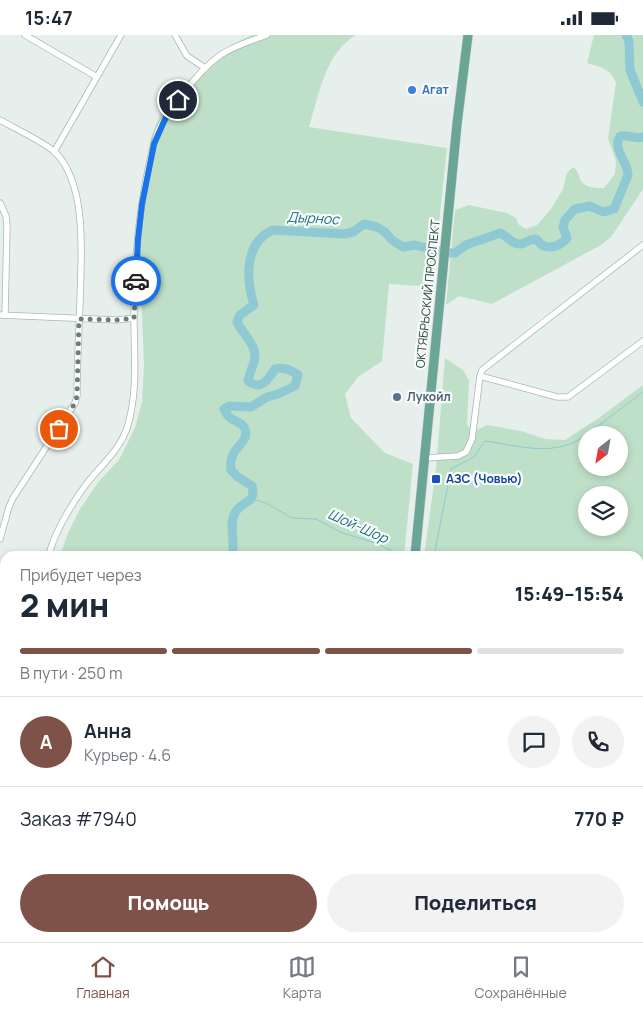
<!DOCTYPE html>
<html lang="ru">
<meta charset="utf-8">
<style>
body{margin:0;font-family:Manrope,sans-serif;background:#f2f2f3;color:#1f2937;height:100vh;display:flex;flex-direction:column;font-size:19px;white-space:nowrap}
*{box-sizing:border-box;margin:0}
p{font-size:16px;color:#747a83}
.icon{flex:none;width:28px;height:28px;fill:none;stroke:currentColor;stroke-width:2;stroke-linecap:round;stroke-linejoin:round}
.map{position:relative;flex:1;overflow:hidden}
.drawer{position:absolute;left:0px;top:516px;width:644px;height:391px;display:flex;flex-direction:column;background:#fff;border-radius:15px 15px 0 0;box-shadow:0 2px 8px #0003}
.drawer>*{flex:none}
.needle{width:32px;rotate:211deg}
.controls{position:absolute;left:578px;top:391px;display:grid;gap:10px}
.controls a{display:grid;place-items:center;width:50px;height:50px;border-radius:50%;background:#fff;box-shadow:0 2px 8px #0003;font-size:25px}
.pin{position:absolute;display:grid;place-items:center;width:42px;height:42px;color:#fff;margin:-21px;border:2px solid #fff;border-radius:50%;box-shadow:0 1px 5px #0007}
.courier{position:absolute;display:grid;place-items:center;width:50px;height:50px;margin:-25px;border:4px solid #1a73e8;border-radius:50%;background:#fff;color:#222;box-shadow:0 1px 6px #0007}
.headline em{font-style:normal;font-weight:800}
.headline div{display:flex;flex-direction:column-reverse}
.headline{display:flex;align-items:center;justify-content:space-between;height:85px;padding:0 20px}
h1{font-size:32px;font-weight:800;line-height:38px}
.bar{display:grid;grid-template-columns:repeat(4,1fr);gap:8px 5px;align-content:center;height:60px;padding:0 20px}
.bar i{height:6px;border-radius:4px;background:#e0e1e3}
.bar .selected{background:#7f5249}
.bar p{grid-column:span 4}
.line{display:flex;align-items:center;gap:12px;padding:0 20px;border-top:1px solid #e0e1e3}
.line div{flex:1}
.round{display:grid;place-items:center;flex:none;width:52px;height:52px;border-radius:26px;background:#f2f2f3}
.primary-button{display:flex;gap:10px;margin-top:auto;padding:10px 20px}
.primary-button a{flex:1;height:58px;border-radius:30px;background:#7f5249;color:#fff;font-size:20px;font-weight:800;line-height:58px;text-align:center}
.primary-button a+a{background:#f2f2f3;color:#1f2937}
.status{display:flex;justify-content:space-between;align-items:center;height:35px;padding:0 25px;background:#fff;direction:ltr}
.status svg{height:14px;fill:currentColor}
.dock{display:flex;justify-content:space-around;align-items:center;height:70px;border-top:1px solid #e0e1e3;background:#fff;font-size:14px;color:#747a83}
.dock a{display:grid;justify-items:center;gap:2px}
.dock .selected{color:#7f5249}
.map>svg:first-child{display:block}
</style>
<div class="status"><b>15:47</b><svg viewBox="0 0 49 12"><path d="M0 12V9h3v3zM5 12V6h3v6zM10 12V3h3v9zM15 12V0h3v12zM26 1h20v11H26zM47 4h2v5h-2z"/></svg></div>
<div class="map">
<svg width="643" height="907" viewBox="0 0 643 907">
<rect width="100%" height="100%" fill="#e6efeb"/>
<!-- green -->
<path fill="#bfe0c8" fill-rule="evenodd" d="M252,0H356C325,18 319,60 309,92L447,113L432,252L389,249L382,326L358,342L345,359L351,383L385,418L413,429L404,521H60L68,498L80,474L99,446L119,425L135,393L142,367L144,329L138,179L150,106L161,76L183,51L194,43L211,23L233,9Z
M594,0H643V154L611,202L601,210L492,269L459,261L446,270L455,175L469,170L507,178L516,183L518,189L526,194L537,190L551,174L563,154L567,138L573,132C579,136 578,140 581,146C586,153 596,153 604,153L615,139L616,126L608,103L616,48C611,34 601,32 587,28Z
M445,323L463,335L469,345L467,390C474,397 478,395 487,390L521,396L545,404L565,405L600,382L643,350V881L639,884V521H424L436,434ZM586,400H619V432H586ZM586,460H619V492H586Z
M5,603V849L0,851V606Z
M385,902H624V903L621,907H384Z"/>
<g fill="none" stroke-linecap="round" stroke-linejoin="round">
<!-- stream -->
<path stroke="#8ec9d4" stroke-width="1" d="M586,400L643,357
M252,464L266,468L292,483L316,484L340,497L378,509L400,520
M434,521L451,434L474,422L485,406C520,411 556,423 586,400
M639,564L643,567
M86,907L103,902
M164,907L165,902
M357,907L358,902"/>
<!-- river -->
<path stroke="#8ec9d4" stroke-width="9" d="M626,0L629,6L630,35L643,67
M232,521C236,508 228,490 235,478C241,465 257,470 252,451L238,442L231,435C230,428 231,422 235,416C240,409 250,402 244,392C238,384 230,388 224,374L229,371L251,372L267,362L278,359L295,351L298,340C291,335 283,332 275,334C268,345 261,356 248,346C249,339 252,334 254,327C259,311 243,300 237,287L240,280L254,270C246,245 244,207 273,195L344,199L353,197L364,189L377,192L385,197L392,205L403,212L415,210L447,218H455L466,210L500,198C507,201 513,210 521,209C526,208 531,203 536,204C537,205 541,209 542,210C551,215 561,210 567,203L563,192L565,185L575,174L590,171L603,177L614,174L628,140C628,126 612,115 620,101C628,99 635,105 643,102
M0,724L5,722"/>
<!-- street casing -->
<g stroke="#a8b8b2" stroke-width="7">
<path id="street" d="M25,0L97,42
M175,0L187,21L205,33
M0,85C14,93 46,108 56,118C88,152 81,223 80,266C79,298 77,329 77,361L75,368L13,463L9,472L0,504
M54,117L121,0
M0,168L6,181L7,191L5,280
M0,280L117,285L134,283
M480,341L557,362H568L643,306
M425,423L458,421L466,417L472,404L480,341L482,335L643,210
M49,521C53,498 77,460 92,442C106,426 122,411 128,390C138,355 134,320 134,284C134,233 138,180 149,130C152,118 154,105 159,94C169,73 200,35 219,21C233,11 251,6 267,0
M0,601L5,599
M50,907L67,902"/>
</g>
<!-- primary casing -->
<g stroke="#c2cac8" stroke-width="10">
<path id="primary" d="M415,521L457,89L468,0
M377,907L378,902"/>
</g>
<!-- street -->
<use href="#street" stroke="#fff" stroke-width="5.5"/>
<!-- primary -->
<use href="#primary" stroke="#6aa596" stroke-width="9"/>
</g>
<g fill="none" stroke-linecap="round" stroke-linejoin="round">
<!-- done -->
<path stroke="#687f78" stroke-width="5" stroke-dasharray="0 9" d="M59,394L75,368L77,361L79,284L117,285L134,283L136,246"/>
<!-- route -->
<path stroke="#1a73e8" stroke-width="6" d="M136,246L138,204L142,169L154,109L166,82L178,65"/>
</g>
<!-- markers -->
<circle fill="#3f7fe0" stroke="#f7fbf9" stroke-width="2" cx="412" cy="55" r="5"/>
<circle fill="#5c6f8a" stroke="#f7fbf9" stroke-width="2" cx="397" cy="362" r="5"/>
<rect fill="#1a4fb4" stroke="#f7fbf9" stroke-width="2" x="431" y="439" width="10" height="10" rx="2.5"/>
<g text-anchor="middle" stroke-width="4.5" stroke-linejoin="round" paint-order="stroke">
<!-- shop labels -->
<g font-size="12" font-weight="bold" fill="#366cbe" stroke="#f7fbf9" text-anchor="start">
<text x="422" y="59">Агат</text>
</g>
<!-- street labels -->
<g font-size="12" fill="#24423a" stroke="#f7fbf9">
<text transform="translate(428 259) rotate(-84)" y="4">ОКТЯБРЬСКИЙ ПРОСПЕКТ</text>
</g>
<!-- service labels -->
<g font-size="12" font-weight="bold" fill="#4e5e75" stroke="#f7fbf9" text-anchor="start">
<text x="407" y="366">Лукойл</text>
</g>
<!-- transit labels -->
<g font-size="12" font-weight="bold" fill="#164399" stroke="#f7fbf9" text-anchor="start">
<text x="446" y="448">АЗС (Човью)</text>
</g>
<!-- water labels -->
<g font-size="14" font-style="italic" fill="#1c6f80" stroke="#f7fbf9">
<text transform="translate(313 183) rotate(3)" y="5">Дырнос</text>
<text transform="translate(358 491) rotate(24)" y="5">Шой-Шор</text>
</g>
</g>
</svg>
<div class="controls">
<a><svg class="needle" viewBox="-14 -14 28 28"><path d="M0-13l5 13h-10z" fill="#e53935"/><path d="M0 13l5-13h-10z" fill="#747a83"/></svg></a>
<a><svg class="icon" aria-label="layers" viewBox="0 0 24 24"><path d="M12 4l9 5-9 5-9-5zM3 14l9 5 9-5"/></svg></a>
</div>
<div class="pin" style="left:59px;top:394px;background:#ea580c"><svg class="icon" aria-label="bag" viewBox="0 0 24 24"><path d="M5 8h14l-1 12H6zM9 8a3 3 0 0 1 6 0"/></svg></div>
<div class="pin" style="left:178px;top:65px;background:#1f2937"><svg class="icon" aria-label="home" viewBox="0 0 24 24"><path d="M3 11l9-7 9 7M6 9v11h12V9"/></svg></div>
<div class="courier" style="left:136px;top:246px"><svg class="icon" aria-label="car" viewBox="0 0 24 24"><path d="M5 17H2v-5l4-1 3-4h7l3 4 3 1v5h-3M9 17h6M6 11h13"/><circle cx="7" cy="17" r="2"/><circle cx="17" cy="17" r="2"/></svg></div>
<section class="drawer">
<div class="headline"><div><h1>2 мин</h1><p>Прибудет через</p></div><em>15:49–15:54</em></div>
<div class="bar"><i class="selected"></i><i class="selected"></i><i class="selected"></i><i></i><p>В пути · 250 m</p></div>
<div class="line" style="height:90px"><b class="round" style="background:#7f5249;color:#fff">А</b><div><b>Анна</b><p>Курьер · 4.6</p></div><a class="round"><svg class="icon" aria-label="chat" viewBox="0 0 24 24"><path d="M4 5h16v11H9l-5 4z"/></svg></a><a class="round"><svg class="icon" aria-label="phone" viewBox="0 0 24 24"><path d="M5 4h4l2 5-3 2q2 4 5 5l2-3 5 2v4C11 20 4 13 5 4z"/></svg></a></div>
<div class="line" style="height:65px"><div>Заказ #7940</div><b>770 ₽</b></div>
<div class="primary-button"><a>Помощь</a><a>Поделиться</a></div>
</section>
</div>
<nav class="dock">
<a class="selected"><svg class="icon" aria-label="home" viewBox="0 0 24 24"><path d="M3 11l9-7 9 7M6 9v11h12V9"/></svg>Главная</a>
<a><svg class="icon" aria-label="map" viewBox="0 0 24 24"><path d="M3 6l6-2 6 2 6-2v14l-6 2-6-2-6 2zM9 4v14M15 6v14"/></svg>Карта</a>
<a><svg class="icon" aria-label="saved" viewBox="0 0 24 24"><path d="M7 4h10v16l-5-4-5 4z"/></svg>Сохранённые</a>
</nav>
